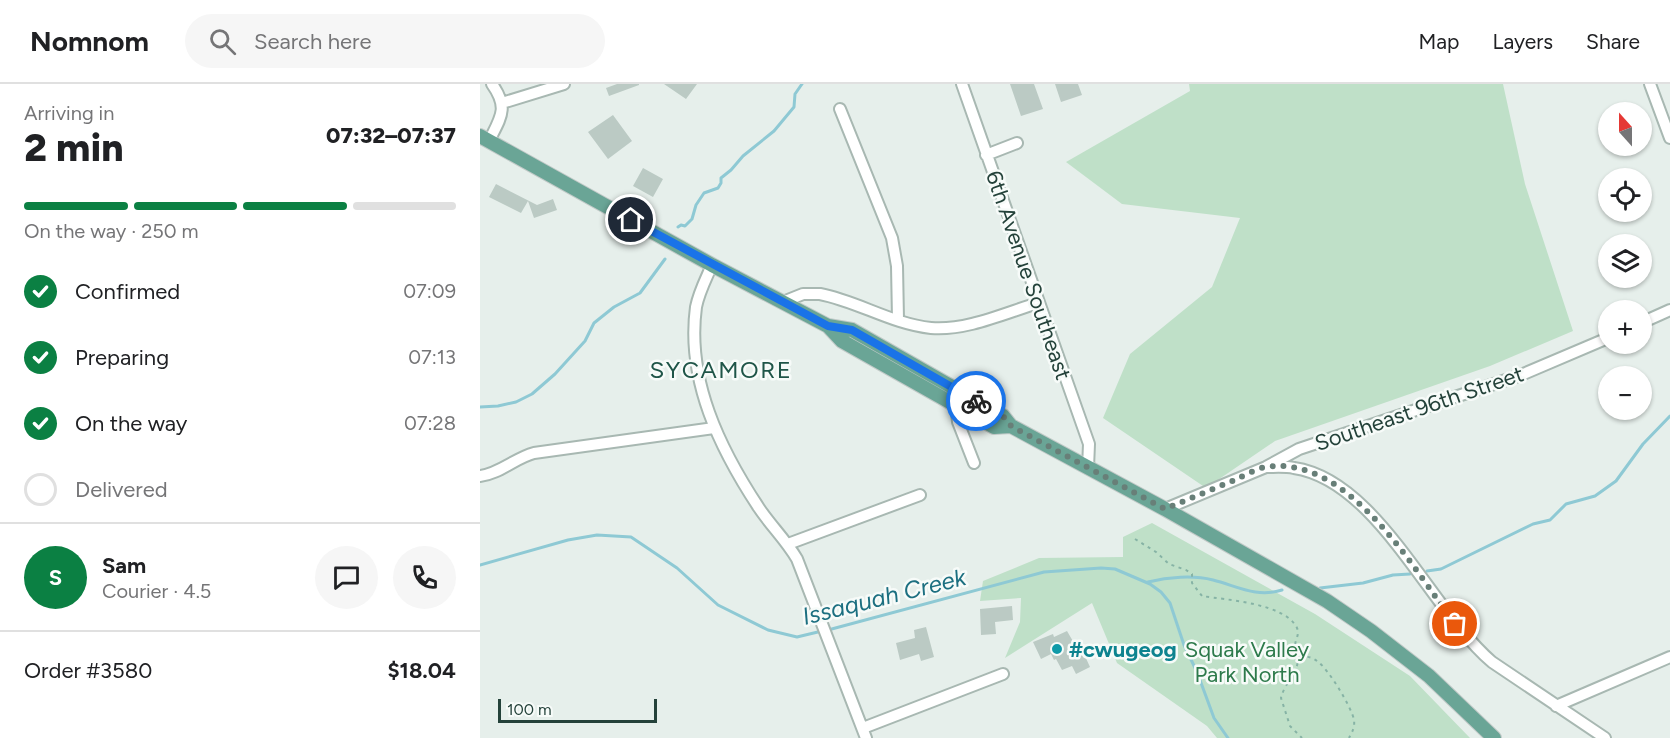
<!DOCTYPE html>
<meta charset="utf-8">
<style>
body{margin:0;font-family:Figtree,sans-serif;background:#f6f6f6;color:#202124;height:100vh;display:flex;flex-direction:column;font-size:22px;white-space:nowrap}
*{box-sizing:border-box;margin:0}
p{font-size:20px;color:#757577}
.icon{flex:none;width:33px;height:33px;fill:none;stroke:currentColor;stroke-width:2;stroke-linecap:round;stroke-linejoin:round}
.map{position:relative;flex:1;overflow:hidden}
.panel{display:flex;flex-direction:column;background:#fff;width:480px}
.panel>*{flex:none}
.needle{width:39px;rotate:339deg}
.fabs{position:absolute;left:1118px;top:18px;display:grid;gap:12px}
.fabs a{display:grid;place-items:center;width:54px;height:54px;border-radius:50%;background:#fff;box-shadow:0 2px 4px #0004;font-size:30px}
.scale{position:absolute;left:18px;bottom:15px;width:159px;box-sizing:border-box;padding-left:6px;border:3px solid #24423a;border-top:0;font-size:16px;line-height:21px;white-space:nowrap;color:#24423a;-webkit-text-stroke:4px #f7fbf9;paint-order:stroke}
.pin{position:absolute;display:grid;place-items:center;width:51px;height:51px;color:#fff;margin:-26px;border:3px solid #fff;border-radius:50%;box-shadow:0 2px 6px #0007}
.courier{position:absolute;display:grid;place-items:center;width:60px;height:60px;margin:-30px;border:4px solid #1a73e8;border-radius:50%;background:#fff;color:#222;box-shadow:0 2px 8px #0007}
.headline em{font-style:normal;font-weight:800}
.headline div{display:flex;flex-direction:column-reverse}
.headline{display:flex;align-items:center;justify-content:space-between;height:102px;padding:0 24px}
h1{font-size:39px;font-weight:800;line-height:45px}
.bar{display:grid;grid-template-columns:repeat(4,1fr);gap:9px 6px;align-content:center;height:72px;padding:0 24px}
.bar i{height:8px;border-radius:4px;background:#e0e0e0}
.bar .active{background:#0b8043}
.bar p{grid-column:span 4}
.line{display:flex;align-items:center;gap:15px;padding:0 24px;border-top:2px solid #e0e0e0}
.line div{flex:1}
.round{display:grid;place-items:center;flex:none;width:63px;height:63px;border-radius:32px;background:#f6f6f6}
ol{padding:0 24px;list-style:none}
li{display:flex;align-items:center;gap:18px;height:66px}
li p{margin-inline-start:auto}
li .icon{padding:6px;border-radius:50%;background:#0b8043;color:#fff;stroke-width:4}
li:last-child{color:#757577}
li i{width:33px;height:33px;border:3px solid #e0e0e0;border-radius:50%}
header{display:flex;align-items:center;gap:36px;box-sizing:border-box;height:84px;padding:0 30px;background:#fff;border-bottom:2px solid #e0e0e0}
header strong{font-size:28px}
nav{display:flex;gap:33px;margin-inline-start:auto;font-size:21px}
.search{width:420px;height:54px;background:#f6f6f6;display:flex;align-items:center;gap:15px;box-sizing:border-box;padding:0 21px;border-radius:33px;color:#757577;font-size:22px}
main{display:flex;flex:1;min-height:0}
.map>svg:first-child{display:block}
</style>
<header>
<strong>Nomnom</strong>
<div class="search"><svg class="icon" aria-label="search" viewBox="0 0 24 24"><circle cx="10" cy="10" r="6"/><path d="M15 15l6 6"/></svg>Search here</div>
<nav><a>Map</a><a>Layers</a><a>Share</a></nav>
</header>
<main>
<section class="panel">
<div class="headline"><div><h1>2 min</h1><p>Arriving in</p></div><em>07:32–07:37</em></div>
<div class="bar"><i class="active"></i><i class="active"></i><i class="active"></i><i></i><p>On the way · 250 m</p></div>
<ol>
<li><svg class="icon" aria-label="check" viewBox="0 0 24 24"><path d="M5 12l5 5 9-10"/></svg>Confirmed<p>07:09</p></li>
<li><svg class="icon" aria-label="check" viewBox="0 0 24 24"><path d="M5 12l5 5 9-10"/></svg>Preparing<p>07:13</p></li>
<li><svg class="icon" aria-label="check" viewBox="0 0 24 24"><path d="M5 12l5 5 9-10"/></svg>On the way<p>07:28</p></li>
<li><i></i>Delivered</li>
</ol>
<div class="line" style="height:108px"><b class="round" style="background:#0b8043;color:#fff">S</b><div><b>Sam</b><p>Courier · 4.5</p></div><a class="round"><svg class="icon" aria-label="chat" viewBox="0 0 24 24"><path d="M4 5h16v11H9l-5 4z"/></svg></a><a class="round"><svg class="icon" aria-label="phone" viewBox="0 0 24 24"><path d="M5 4h4l2 5-3 2q2 4 5 5l2-3 5 2v4C11 20 4 13 5 4z"/></svg></a></div>
<div class="line" style="height:78px"><div>Order #3580</div><b>$18.04</b></div>
</section>
<div class="map">
<svg width="1190" height="654" viewBox="0 0 1190 654">
<rect width="100%" height="100%" fill="#e6efeb"/>
<!-- green -->
<path fill="#bfe0c8" d="M709,0H1023L1045,100L1093,247L1010,282L795,357L726,404L623,334L650,270L732,203L760,134L642,120L586,78L710,7Z
M672,439L835,530L930,592L990,654H737L727,642L637,579L612,519L525,574L540,538L541,514L500,517L503,497L559,474L643,473V453Z"/>
<g fill="none" stroke-linecap="round" stroke-linejoin="round">
<!-- stream -->
<path stroke="#8ec9d4" stroke-width="3" d="M198,143L201,141L205,142L212,135L216,121L224,109L238,104L241,99V94L251,86L263,72L294,47L314,23L315,10L322,0
M0,323L18,322L36,318L52,310L75,290L105,257L114,239L134,223L160,209L185,175
M0,481L88,456L117,451L151,453L197,484L238,521L288,546L317,553L342,547
M947,487L961,485L1053,440L1070,436L1086,420L1115,412L1136,397L1163,360L1190,332
M668,498C688,493 713,491 733,496C757,502 776,514 802,506
M840,504L883,499L913,491L930,490
M348,546L564,488L621,484L635,485L670,500L681,508L690,519L704,561L717,588L734,634L748,654"/>
</g>
<!-- building -->
<path fill="#bbcac4" d="M137,0H159V1L129,12L126,4Z
M184,0H217L206,15Z
M530,0H554L563,25L541,32Z
M575,0H598L602,11L581,18Z
M133,31L152,57L128,75L108,48Z
M163,84L183,95L173,113L153,102Z
M16,100L57,121L73,115L77,126L54,134L48,117L41,129L9,113Z
M532,522L533,536L515,538L516,550L501,551L500,525Z
M446,543L454,573L441,577L439,570L420,576L416,559L435,554L434,546Z
M587,547L601,571L604,570L610,583L596,590L592,582L582,586L576,575L574,576L571,570L561,575L553,558L573,550L574,553Z"/>
<g fill="none" stroke-linecap="round" stroke-linejoin="round">
<!-- minor casing -->
<g stroke="#a8b8b2" stroke-width="14">
<path id="minor" d="M482,0L609,360L608,384
M1170,0L1190,54
M22,19L84,0
M360,25L412,154L417,182L418,235
M9,57C21,33 29,24 12,0
M506,71L537,59
M232,181C226,195 219,208 216,223C206,296 240,365 279,424C291,442 306,456 317,475L386,654
M303,218L323,210H340C377,217 412,240 451,244C486,247 525,229 558,219
M1161,239L1190,226
M476,321L478,338L494,379
M786,383C795,383 805,382 814,384C897,396 950,525 1012,578L1125,654
M0,392C19,390 35,374 54,369L234,344
M685,425L786,383L819,365L1041,291L1128,254
M308,460L440,411
M1076,622L1190,573
M383,644L523,590"/>
</g>
<!-- major casing -->
<g stroke="#c2cac8" stroke-width="16">
<path id="major" d="M0,52L232,181L348,242L362,257L514,343L531,342
M348,242L372,246L523,332L531,342L685,425L847,517L891,547L949,592L1014,654"/>
</g>
<!-- path -->
<path stroke="#86b3a5" stroke-width="2" stroke-dasharray="3 4.5" stroke-linecap="butt" d="M655,455L676,468L689,480L706,486L712,490V499L722,512C746,516 805,519 817,544C820,550 815,556 815,562C815,567 819,571 818,576C817,590 804,600 801,614L810,642L822,654
M820,573C826,572 832,573 837,577C848,584 872,624 874,636C875,644 872,648 869,654"/>
<!-- minor -->
<use href="#minor" stroke="#fff" stroke-width="10"/>
<!-- major -->
<use href="#major" stroke="#6aa596" stroke-width="14"/>
</g>
<g fill="none" stroke-linecap="round" stroke-linejoin="round">
<!-- done -->
<path stroke="#687f78" stroke-width="6" stroke-dasharray="0 10.8" d="M496,317L523,332L531,342L685,425C709,415 733,405 757,395C766,391 777,384 786,383C868,370 934,485 975,540"/>
<!-- route -->
<path stroke="#1a73e8" stroke-width="8" d="M151,136L348,242L372,246L496,317"/>
</g>
<!-- markers -->
<circle fill="#0f9aa8" stroke="#f7fbf9" stroke-width="2" cx="577" cy="565" r="6"/>
<g text-anchor="middle" stroke-width="5" stroke-linejoin="round" paint-order="stroke">
<!-- street labels -->
<g font-size="22" fill="#24423a" stroke="#f7fbf9">
<text transform="translate(549 191) rotate(71)" y="8">6th Avenue Southeast</text>
<text transform="translate(939 324) rotate(-19)" y="8">Southeast 96th Street</text>
</g>
<!-- culture labels -->
<g font-size="22" font-weight="bold" fill="#0d838f" stroke="#f7fbf9" text-anchor="start">
<text x="589" y="573">#cwugeog</text>
</g>
<!-- park labels -->
<g font-size="22" fill="#2d7a4b" stroke="#f7fbf9">
<text x="767" y="573">Squak Valley<tspan x="767" dy="25">Park North</tspan></text>
</g>
<!-- neighbourhood labels -->
<g font-size="24" letter-spacing="1.5" fill="#1f5548" stroke="#f7fbf9">
<text x="241" y="294">SYCAMORE</text>
</g>
<!-- water labels -->
<g font-size="24" font-style="italic" fill="#1c6f80" stroke="#f7fbf9">
<text transform="translate(404 513) rotate(-14)" y="8">Issaquah Creek</text>
</g>
</g>
</svg>
<div class="fabs">
<a><svg class="needle" viewBox="-14 -14 28 28"><path d="M0-13l5 13h-10z" fill="#e53935"/><path d="M0 13l5-13h-10z" fill="#757577"/></svg></a>
<a><svg class="icon" aria-label="locate" viewBox="0 0 24 24"><circle cx="12" cy="12" r="6"/><path d="M12 2v4M12 18v4M2 12h4M18 12h4"/></svg></a>
<a><svg class="icon" aria-label="layers" viewBox="0 0 24 24"><path d="M12 4l9 5-9 5-9-5zM3 14l9 5 9-5"/></svg></a>
<a>+</a>
<a>−</a>
</div>
<div class="scale">100 m</div>
<div class="pin" style="left:975px;top:540px;background:#ea580c"><svg class="icon" aria-label="bag" viewBox="0 0 24 24"><path d="M5 8h14l-1 12H6zM9 8a3 3 0 0 1 6 0"/></svg></div>
<div class="pin" style="left:151px;top:136px;background:#1f2937"><svg class="icon" aria-label="home" viewBox="0 0 24 24"><path d="M3 11l9-7 9 7M6 9v11h12V9"/></svg></div>
<div class="courier" style="left:496px;top:317px"><svg class="icon" aria-label="bike" viewBox="0 0 24 24"><circle cx="6" cy="16" r="4"/><circle cx="18" cy="16" r="4"/><path d="M6 16l4-8h5l3 8M10 8l3 8H6M13 5h3"/></svg></div>
</div>
</main>
